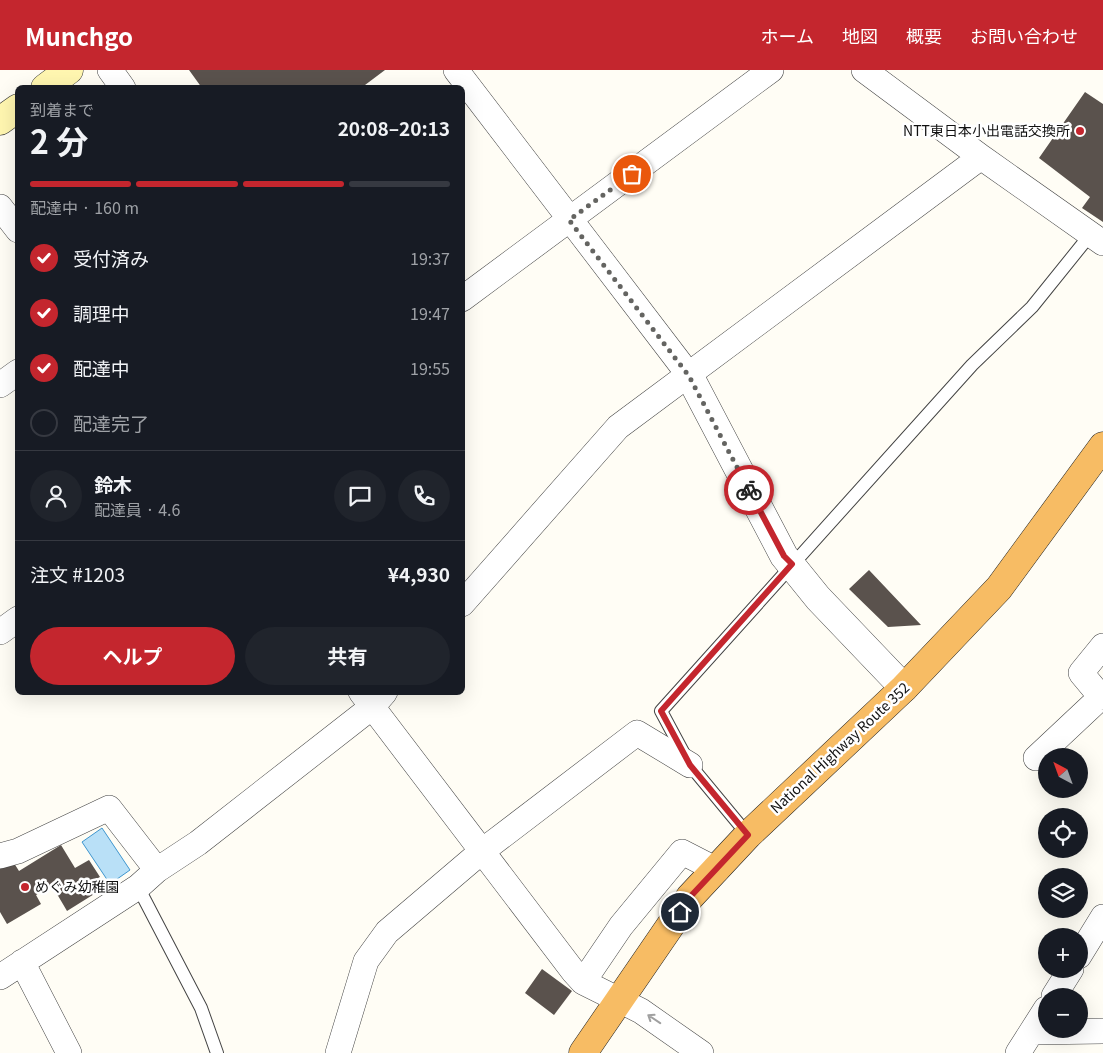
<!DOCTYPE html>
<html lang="ja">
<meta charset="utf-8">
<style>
body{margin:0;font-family:Georgia,"Noto Sans JP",serif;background:#20242c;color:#f1f3f6;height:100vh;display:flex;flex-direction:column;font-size:19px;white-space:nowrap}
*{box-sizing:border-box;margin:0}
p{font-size:16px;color:#9ea1a6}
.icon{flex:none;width:28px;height:28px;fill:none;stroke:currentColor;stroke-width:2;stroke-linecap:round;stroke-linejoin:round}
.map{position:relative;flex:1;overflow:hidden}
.panel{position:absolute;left:15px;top:15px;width:450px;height:610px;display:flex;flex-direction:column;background:#171b24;border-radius:8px;box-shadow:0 5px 20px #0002}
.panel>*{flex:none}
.needle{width:32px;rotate:319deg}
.buttons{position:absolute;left:1038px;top:678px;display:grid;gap:10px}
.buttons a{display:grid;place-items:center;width:50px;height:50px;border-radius:50%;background:#171b24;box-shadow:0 5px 20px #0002;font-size:25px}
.pin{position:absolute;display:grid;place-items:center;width:42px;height:42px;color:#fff;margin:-21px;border:2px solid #fff;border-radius:50%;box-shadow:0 1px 5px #0007}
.courier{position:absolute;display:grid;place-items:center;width:50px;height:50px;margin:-25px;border:4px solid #c4262e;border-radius:50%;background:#fff;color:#222;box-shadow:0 1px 6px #0007}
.headline em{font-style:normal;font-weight:700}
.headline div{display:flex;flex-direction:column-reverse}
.headline{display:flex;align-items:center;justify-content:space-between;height:85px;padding:0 15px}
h1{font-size:32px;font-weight:700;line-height:38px}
.bar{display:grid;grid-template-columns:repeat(4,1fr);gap:8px 5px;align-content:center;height:60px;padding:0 15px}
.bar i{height:6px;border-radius:4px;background:#363941}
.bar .current{background:#c4262e}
.bar p{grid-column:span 4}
.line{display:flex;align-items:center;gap:12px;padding:0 15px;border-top:1px solid #363941}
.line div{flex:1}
.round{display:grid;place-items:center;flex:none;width:52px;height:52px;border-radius:26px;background:#20242c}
ol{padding:0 15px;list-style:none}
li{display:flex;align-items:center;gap:15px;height:55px}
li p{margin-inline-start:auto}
li .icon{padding:5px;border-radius:50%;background:#c4262e;color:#fff;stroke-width:4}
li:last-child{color:#9ea1a6}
li i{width:28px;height:28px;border:2px solid #363941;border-radius:50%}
.action{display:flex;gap:10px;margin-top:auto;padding:10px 15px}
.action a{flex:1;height:58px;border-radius:30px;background:#c4262e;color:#fff;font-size:20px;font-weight:700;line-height:58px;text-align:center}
.action a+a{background:#20242c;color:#f1f3f6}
header{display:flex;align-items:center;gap:30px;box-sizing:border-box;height:70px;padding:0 25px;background:#c4262e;color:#fff}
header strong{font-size:24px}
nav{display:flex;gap:28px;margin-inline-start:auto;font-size:18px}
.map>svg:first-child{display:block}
</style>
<header>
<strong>Munchgo</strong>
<nav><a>ホーム</a><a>地図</a><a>概要</a><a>お問い合わせ</a></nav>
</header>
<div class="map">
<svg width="1103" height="983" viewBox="0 0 1103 983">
<rect width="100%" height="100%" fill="#fffdf5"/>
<!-- water -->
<path fill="#b9e0f7" stroke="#3f96cf" d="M102,758L130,800L110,814L82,772Z"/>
<!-- building -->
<path fill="#5a524d" d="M189,0H385L361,18H202Z
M1085,22L1103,34V152L1082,138L1090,127L1039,88Z
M869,500L921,555L888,557L849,519Z
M61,775L75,798L89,790L100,807L93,811L99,821L67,841L57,824L62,822L56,812L36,825L41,834L7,854L0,842V797L12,790L19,801Z
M542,899L572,921L554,945L525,923Z"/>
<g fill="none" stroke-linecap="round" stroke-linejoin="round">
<!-- service casing -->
<g stroke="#444" stroke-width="14">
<path id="service" d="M748,765L690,695L661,641L972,295L1032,237L1090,165
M138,817L201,938L217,983"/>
</g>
<!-- minor casing -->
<g stroke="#444" stroke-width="26">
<path id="minor" d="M110,0L123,18
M456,0L689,305
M864,0L981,87L1103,173
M0,137L18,160
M462,229L771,0
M0,315L18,302
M462,534L618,357L981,87
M0,562L18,549
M1103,576L1081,603L1101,627L1103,625
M361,622L573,901L583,912L641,941L701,983
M1036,688L1101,627
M0,786L18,781L109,738L157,800
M1079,886L1103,847
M22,892L69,983
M0,907L138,817L157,800L198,773L372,637L385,622
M583,912L621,856L682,782L717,800
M1054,926L1071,899
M1032,962L1103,961
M338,983L366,891L387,862L481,782L637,663L690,695
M1018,983L1046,939"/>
</g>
<!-- tertiary casing -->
<g stroke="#444" stroke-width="29">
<path id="tertiary" d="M689,305L784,486L818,528L904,618"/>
</g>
<!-- secondary casing -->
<g stroke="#333" stroke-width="29">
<path id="secondary" d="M45,18L69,0
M0,51L18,38"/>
</g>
<!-- trunk casing -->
<g stroke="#222" stroke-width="29">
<path id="trunk" d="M583,983L690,827L748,765L904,618L999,518L1103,376"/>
</g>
<!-- service -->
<use href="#service" stroke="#fff" stroke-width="12"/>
<!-- minor -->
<use href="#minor" stroke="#fff" stroke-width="25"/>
<!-- tertiary -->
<use href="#tertiary" stroke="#fff" stroke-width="28"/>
<!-- secondary -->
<use href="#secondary" stroke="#fff6b0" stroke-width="28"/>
<!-- trunk -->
<use href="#trunk" stroke="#f7bc64" stroke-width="28"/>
</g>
<!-- one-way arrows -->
<defs><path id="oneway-shaft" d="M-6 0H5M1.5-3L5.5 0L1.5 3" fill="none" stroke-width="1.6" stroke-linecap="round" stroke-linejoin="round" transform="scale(1.25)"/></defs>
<use stroke="#a0a0a0" href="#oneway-shaft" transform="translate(654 949) rotate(-146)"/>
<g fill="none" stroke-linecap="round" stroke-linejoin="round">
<!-- done -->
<path stroke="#646461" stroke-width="5" stroke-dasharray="0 9" d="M632,104L569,150L689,306L749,420"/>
<!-- route -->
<path stroke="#c4262e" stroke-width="6" d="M680,842L690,827L748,765L690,695L661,641L792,494L784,486L749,420"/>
</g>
<!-- markers -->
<g fill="#c4262e" stroke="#fff" stroke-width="2">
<circle cx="1080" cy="61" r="5"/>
<circle cx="25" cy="817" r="5"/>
</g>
<g text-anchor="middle" stroke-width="5" stroke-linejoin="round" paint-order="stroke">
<!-- poi labels -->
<g font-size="14" fill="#111" stroke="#fff" text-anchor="end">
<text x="1070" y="66">NTT東日本小出電話交換所</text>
<text x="35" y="822" text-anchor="start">めぐみ幼稚園</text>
</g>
<!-- street labels -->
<g font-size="14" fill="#111" stroke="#fff">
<text transform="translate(840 678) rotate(-43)" y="5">National Highway Route 352</text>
</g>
</g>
</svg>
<div class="buttons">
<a><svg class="needle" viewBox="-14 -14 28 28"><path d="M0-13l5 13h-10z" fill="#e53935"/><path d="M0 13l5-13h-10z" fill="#9ea1a6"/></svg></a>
<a><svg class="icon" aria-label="locate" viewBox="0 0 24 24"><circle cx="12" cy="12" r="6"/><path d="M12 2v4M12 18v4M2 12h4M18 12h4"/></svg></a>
<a><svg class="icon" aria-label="layers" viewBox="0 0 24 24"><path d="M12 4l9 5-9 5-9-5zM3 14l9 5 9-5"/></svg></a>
<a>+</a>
<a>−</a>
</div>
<div class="pin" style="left:632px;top:104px;background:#ea580c"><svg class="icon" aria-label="bag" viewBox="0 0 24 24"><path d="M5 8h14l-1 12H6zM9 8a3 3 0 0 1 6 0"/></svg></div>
<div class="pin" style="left:680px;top:842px;background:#1f2937"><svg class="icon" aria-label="home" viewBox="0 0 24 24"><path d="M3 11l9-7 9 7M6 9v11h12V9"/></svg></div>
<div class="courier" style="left:749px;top:420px"><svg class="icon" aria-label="bike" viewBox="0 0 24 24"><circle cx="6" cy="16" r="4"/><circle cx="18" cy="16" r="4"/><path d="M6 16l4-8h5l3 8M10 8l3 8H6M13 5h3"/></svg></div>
<section class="panel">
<div class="headline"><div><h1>2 分</h1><p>到着まで</p></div><em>20:08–20:13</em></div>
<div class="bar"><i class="current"></i><i class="current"></i><i class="current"></i><i></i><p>配達中 · 160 m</p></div>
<ol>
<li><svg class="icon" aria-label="check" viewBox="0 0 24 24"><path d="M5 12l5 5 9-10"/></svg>受付済み<p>19:37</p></li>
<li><svg class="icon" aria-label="check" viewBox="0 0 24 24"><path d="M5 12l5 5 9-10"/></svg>調理中<p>19:47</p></li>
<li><svg class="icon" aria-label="check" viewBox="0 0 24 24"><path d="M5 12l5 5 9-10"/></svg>配達中<p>19:55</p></li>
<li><i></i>配達完了</li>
</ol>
<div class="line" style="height:90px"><a class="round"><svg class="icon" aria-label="person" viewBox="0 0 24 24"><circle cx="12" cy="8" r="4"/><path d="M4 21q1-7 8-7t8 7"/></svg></a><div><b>鈴木</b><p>配達員 · 4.6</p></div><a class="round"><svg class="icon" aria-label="chat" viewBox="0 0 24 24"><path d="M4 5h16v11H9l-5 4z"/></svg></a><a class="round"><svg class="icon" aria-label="phone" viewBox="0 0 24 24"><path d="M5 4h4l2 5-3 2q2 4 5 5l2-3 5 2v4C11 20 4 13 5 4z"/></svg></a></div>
<div class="line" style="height:65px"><div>注文 #1203</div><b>¥4,930</b></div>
<div class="action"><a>ヘルプ</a><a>共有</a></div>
</section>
</div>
